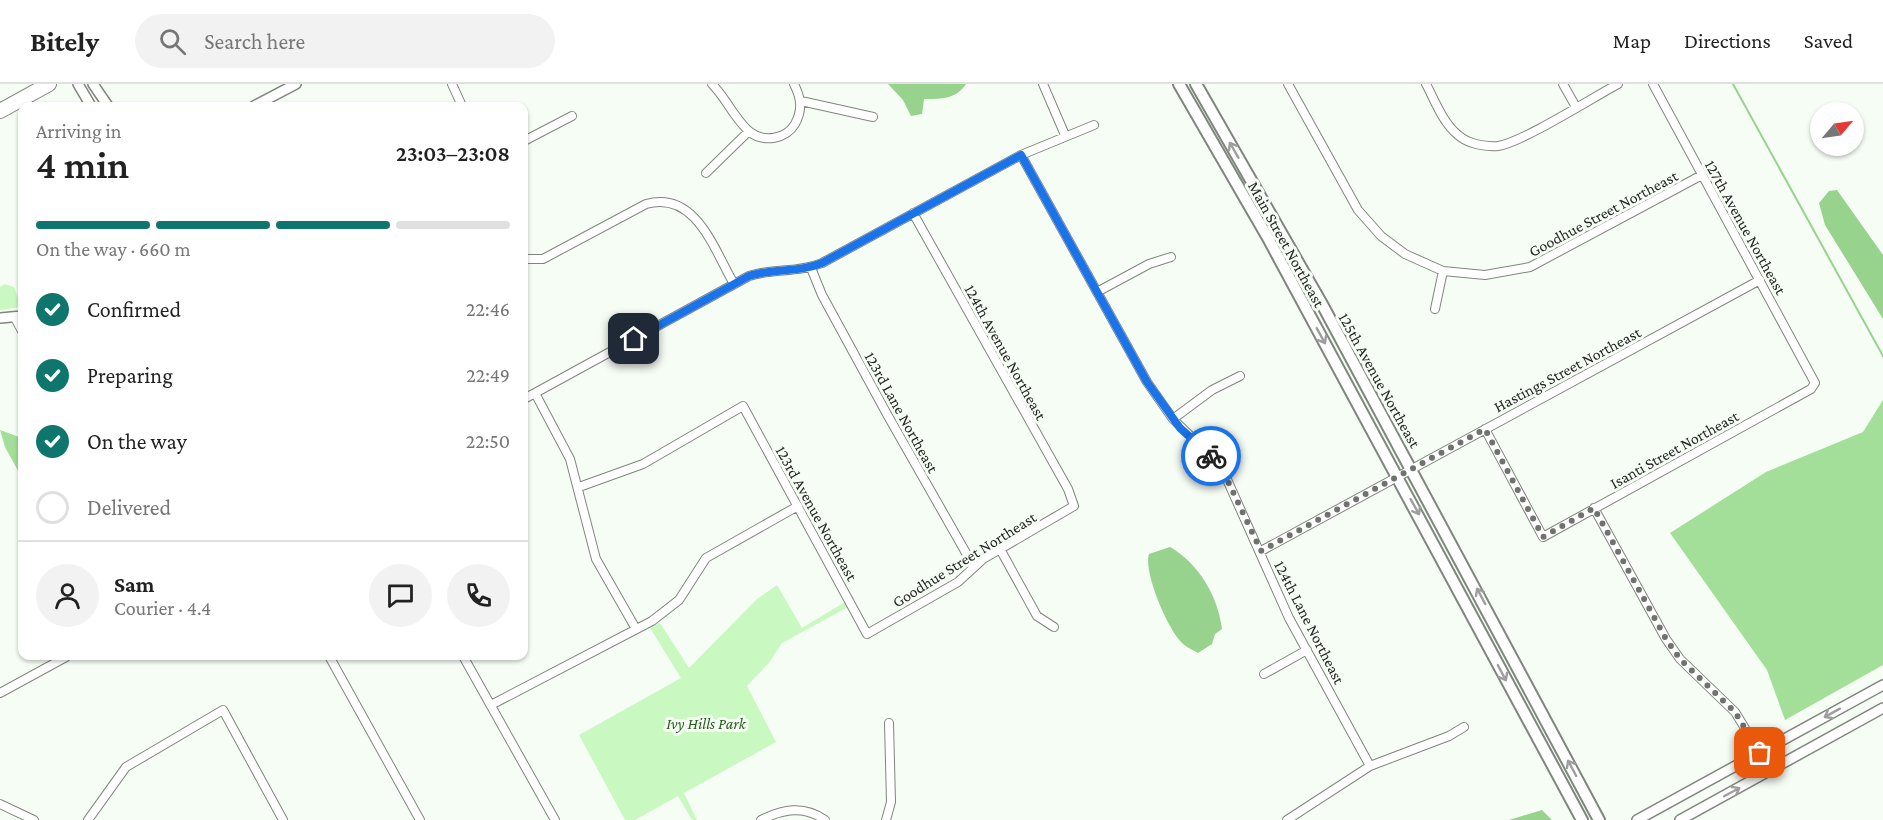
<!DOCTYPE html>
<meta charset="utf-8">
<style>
body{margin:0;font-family:"Crimson Pro",serif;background:#f2f2f2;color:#222;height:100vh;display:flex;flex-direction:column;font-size:22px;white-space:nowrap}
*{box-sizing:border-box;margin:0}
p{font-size:20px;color:#767676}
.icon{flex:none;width:33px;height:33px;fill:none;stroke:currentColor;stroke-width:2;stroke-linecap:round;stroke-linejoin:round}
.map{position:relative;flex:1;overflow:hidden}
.details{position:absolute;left:18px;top:18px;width:510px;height:558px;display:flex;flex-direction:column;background:#fff;border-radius:12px;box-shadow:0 2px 4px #0004}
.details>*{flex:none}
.needle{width:39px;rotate:61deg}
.controls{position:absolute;left:1810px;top:18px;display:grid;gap:12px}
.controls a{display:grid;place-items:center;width:54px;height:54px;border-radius:50%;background:#fff;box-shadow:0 2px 4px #0004;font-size:30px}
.pin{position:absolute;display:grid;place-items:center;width:51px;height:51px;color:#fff;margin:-26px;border-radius:12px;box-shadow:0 3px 9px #0006}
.courier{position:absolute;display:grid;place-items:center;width:60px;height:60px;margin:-30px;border:4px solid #1a73e8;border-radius:50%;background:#fff;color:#222;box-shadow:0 2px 8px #0007}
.head em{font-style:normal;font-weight:600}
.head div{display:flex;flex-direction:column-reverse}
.head{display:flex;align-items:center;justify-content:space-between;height:102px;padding:0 18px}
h1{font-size:39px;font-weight:600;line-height:45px}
.bar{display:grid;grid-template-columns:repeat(4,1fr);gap:9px 6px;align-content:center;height:72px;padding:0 18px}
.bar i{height:8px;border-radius:4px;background:#e0e0e0}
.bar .selected{background:#0f766e}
.bar p{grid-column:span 4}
.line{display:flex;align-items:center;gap:15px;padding:0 18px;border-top:2px solid #e0e0e0}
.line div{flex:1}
.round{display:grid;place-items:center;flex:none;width:63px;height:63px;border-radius:32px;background:#f2f2f2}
ol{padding:0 18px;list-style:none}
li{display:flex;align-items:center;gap:18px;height:66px}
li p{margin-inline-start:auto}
li .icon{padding:6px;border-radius:50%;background:#0f766e;color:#fff;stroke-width:4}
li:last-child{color:#767676}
li i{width:33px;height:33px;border:3px solid #e0e0e0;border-radius:50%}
header{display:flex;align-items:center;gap:36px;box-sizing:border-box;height:84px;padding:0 30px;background:#fff;border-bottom:2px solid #e0e0e0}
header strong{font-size:28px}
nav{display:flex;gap:33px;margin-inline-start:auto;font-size:21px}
.search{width:420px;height:54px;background:#f2f2f2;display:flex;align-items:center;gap:15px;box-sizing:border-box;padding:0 21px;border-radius:33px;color:#767676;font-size:22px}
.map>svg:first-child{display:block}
</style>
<header>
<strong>Bitely</strong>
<div class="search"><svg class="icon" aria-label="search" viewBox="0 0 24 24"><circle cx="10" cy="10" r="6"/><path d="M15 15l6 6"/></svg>Search here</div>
<nav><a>Map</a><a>Directions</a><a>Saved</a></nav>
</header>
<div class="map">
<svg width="1883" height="736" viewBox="0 0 1883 736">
<rect width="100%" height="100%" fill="#f6fdf5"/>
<!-- green -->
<path fill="#c9f8c1" d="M5,200L14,203L21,223L0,226V203Z
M777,501L802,544L845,518L848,523L782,559L768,580L747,602L776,658L684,709L697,736H692L678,712L635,736H625L579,651L681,594L650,544L660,539L689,584L757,515Z"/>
<!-- forest -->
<path fill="#a3df99" d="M1883,316V581L1785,636L1767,586L1670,449L1766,388L1863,348Z
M0,346L22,354V394L5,363Z"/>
<!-- water -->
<path fill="#97d38d" d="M888,0H966C956,15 942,15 924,15L922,30L911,32L903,16Z
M1837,106L1883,171V235L1825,141L1819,119L1829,107Z
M1170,463C1199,480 1218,512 1222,545L1215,550L1212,560L1198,569C1193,566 1186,563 1182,559C1168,546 1143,488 1149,470Z
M1542,726L1552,736H1509Z"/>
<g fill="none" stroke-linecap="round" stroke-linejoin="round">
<!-- stream -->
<path stroke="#97d38d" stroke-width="2" d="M1733,0L1883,272"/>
<!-- minor casing -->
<g stroke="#80867f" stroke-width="10">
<path id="minor" d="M452,0L462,22
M712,0C726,14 736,37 750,48C764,59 786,55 795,40C803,25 801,14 794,0
M1043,0L1065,51
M1288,0L1358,126L1381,152L1405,170L1443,187L1485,191L1530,183L1702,91
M1426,0C1435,17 1443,39 1458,51C1468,60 1485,63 1498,62C1523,58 1592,14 1618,0
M1563,0L1576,23
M801,17L873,33
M524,57L572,32
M1021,71L1147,298L1173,335L1210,371L1225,391L1289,534L1370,682
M706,89L749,47
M524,175H543L646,120C696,106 714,166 734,200
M811,184L822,211L888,332L974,483
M1097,208L1149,180L1171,173
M1435,225L1443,187
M15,234L22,247
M535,309L570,375L596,475L636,545
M524,315L749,192C773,184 798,189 822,179L1021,71L1094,41
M1173,335L1212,306L1240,292
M1485,345L1543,453L1811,305L1815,299L1653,0
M579,403L643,380L743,322L867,550L958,498L983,475L1074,422L1068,405L913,129
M1594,424L1666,555L1680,575L1735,628L1760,669
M1000,465L1037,532L1054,543
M1261,467L1760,196
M329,572L420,736
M463,572L555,736
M1264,590L1307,566
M0,609L66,573
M491,621L652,537L679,516L706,474L798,422
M0,720L34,736
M88,736L126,683L223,626L283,736
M761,736C783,725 804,721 825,736
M886,736L891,718L889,639
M1287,736L1370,682L1449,652L1464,643"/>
</g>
<!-- tertiary casing -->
<g stroke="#80867f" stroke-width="12">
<path id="tertiary" d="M78,0L91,22
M93,0L108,22
M254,22L296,0
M0,234L22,232
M1637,736L1883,601
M1680,736L1883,624"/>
</g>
<!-- secondary casing -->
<g stroke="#80867f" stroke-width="14">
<path id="secondary" d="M1179,0L1268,154L1582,736
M1196,0L1323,222L1599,736"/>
</g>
<!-- motorway casing -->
<g stroke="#80867f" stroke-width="16">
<path id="motorway" d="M0,27L49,0"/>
</g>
<!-- minor -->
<use href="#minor" stroke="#fff" stroke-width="8"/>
<!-- tertiary -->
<use href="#tertiary" stroke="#fff" stroke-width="9"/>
<!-- secondary -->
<use href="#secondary" stroke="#fff" stroke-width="10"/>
<!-- motorway -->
<use href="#motorway" stroke="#fff" stroke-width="14"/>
</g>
<!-- one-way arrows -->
<defs><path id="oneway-shaft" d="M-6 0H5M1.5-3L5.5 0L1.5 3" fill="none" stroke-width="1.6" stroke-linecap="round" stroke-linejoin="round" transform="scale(1.5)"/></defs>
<g stroke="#9d9e9d">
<use href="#oneway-shaft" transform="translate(1234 66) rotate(-120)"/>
<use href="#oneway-shaft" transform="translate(1321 252) rotate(61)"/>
<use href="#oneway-shaft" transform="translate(1415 423) rotate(61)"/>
<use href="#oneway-shaft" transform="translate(1481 512) rotate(-118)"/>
<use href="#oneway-shaft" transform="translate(1502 589) rotate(62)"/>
<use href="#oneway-shaft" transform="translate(1832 629) rotate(151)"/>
<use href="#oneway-shaft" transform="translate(1572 684) rotate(-118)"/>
<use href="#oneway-shaft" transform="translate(1732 708) rotate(-28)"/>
</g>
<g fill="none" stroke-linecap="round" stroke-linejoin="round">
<!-- done -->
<path stroke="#6e736e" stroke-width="6" stroke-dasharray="0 10.8" d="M1211,372L1225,391L1261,467L1485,345L1543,453L1594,424L1666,555L1680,575L1735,628L1760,669"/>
<!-- route -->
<path stroke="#1a73e8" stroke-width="8" d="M634,255L749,192C773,184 798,189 822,179L1021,71L1147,298L1180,344L1211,372"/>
</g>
<g text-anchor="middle" stroke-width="6" stroke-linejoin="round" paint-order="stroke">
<!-- street labels -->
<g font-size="16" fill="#252825" stroke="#f6fdf5">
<text transform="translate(1603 129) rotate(-28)" y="6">Goodhue Street Northeast</text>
<text transform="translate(1746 143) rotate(61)" y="6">127th Avenue Northeast</text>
<text transform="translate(1287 160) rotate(61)" y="6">Main Street Northeast</text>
<text transform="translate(1006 268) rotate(61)" y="6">124th Avenue Northeast</text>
<text transform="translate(1567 285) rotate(-28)" y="6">Hastings Street Northeast</text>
<text transform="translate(1380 296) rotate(61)" y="6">125th Avenue Northeast</text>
<text transform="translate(902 328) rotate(61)" y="6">123rd Lane Northeast</text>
<text transform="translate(1674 365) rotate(-29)" y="6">Isanti Street Northeast</text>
<text transform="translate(817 429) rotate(61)" y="6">123rd Avenue Northeast</text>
<text transform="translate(964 475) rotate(-32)" y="6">Goodhue Street Northeast</text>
<text transform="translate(1310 538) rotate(63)" y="6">124th Lane Northeast</text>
</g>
<!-- park labels -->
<g font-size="16" font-style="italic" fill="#255e1c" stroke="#f6fdf5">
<text x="706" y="645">Ivy Hills Park</text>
</g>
</g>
</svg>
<div class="controls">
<a><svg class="needle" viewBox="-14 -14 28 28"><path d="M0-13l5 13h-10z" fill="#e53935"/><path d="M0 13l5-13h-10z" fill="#767676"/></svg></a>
</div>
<div class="pin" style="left:1760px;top:669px;background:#ea580c"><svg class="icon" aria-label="bag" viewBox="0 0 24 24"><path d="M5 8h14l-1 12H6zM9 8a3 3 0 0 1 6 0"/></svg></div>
<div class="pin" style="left:634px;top:255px;background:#1f2937"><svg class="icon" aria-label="home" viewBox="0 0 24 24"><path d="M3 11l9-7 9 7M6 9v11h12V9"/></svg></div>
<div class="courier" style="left:1211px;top:372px"><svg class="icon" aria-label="bike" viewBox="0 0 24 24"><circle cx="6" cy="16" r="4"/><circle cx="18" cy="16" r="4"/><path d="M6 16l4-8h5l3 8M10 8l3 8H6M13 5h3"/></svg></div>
<section class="details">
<div class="head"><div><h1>4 min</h1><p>Arriving in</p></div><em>23:03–23:08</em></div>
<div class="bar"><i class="selected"></i><i class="selected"></i><i class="selected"></i><i></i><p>On the way · 660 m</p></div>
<ol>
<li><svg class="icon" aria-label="check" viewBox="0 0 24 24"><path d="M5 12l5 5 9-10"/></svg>Confirmed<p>22:46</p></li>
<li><svg class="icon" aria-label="check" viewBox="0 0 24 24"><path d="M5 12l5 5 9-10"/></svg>Preparing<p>22:49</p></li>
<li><svg class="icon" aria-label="check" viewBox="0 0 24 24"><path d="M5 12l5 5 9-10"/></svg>On the way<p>22:50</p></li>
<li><i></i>Delivered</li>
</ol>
<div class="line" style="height:108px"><a class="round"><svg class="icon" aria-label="person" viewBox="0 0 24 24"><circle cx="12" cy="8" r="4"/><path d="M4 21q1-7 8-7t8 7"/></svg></a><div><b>Sam</b><p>Courier · 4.4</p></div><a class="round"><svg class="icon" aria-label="chat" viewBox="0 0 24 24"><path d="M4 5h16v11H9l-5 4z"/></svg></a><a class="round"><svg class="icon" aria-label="phone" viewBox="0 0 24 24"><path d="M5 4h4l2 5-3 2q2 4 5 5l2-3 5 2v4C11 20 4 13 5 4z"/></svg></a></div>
</section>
</div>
